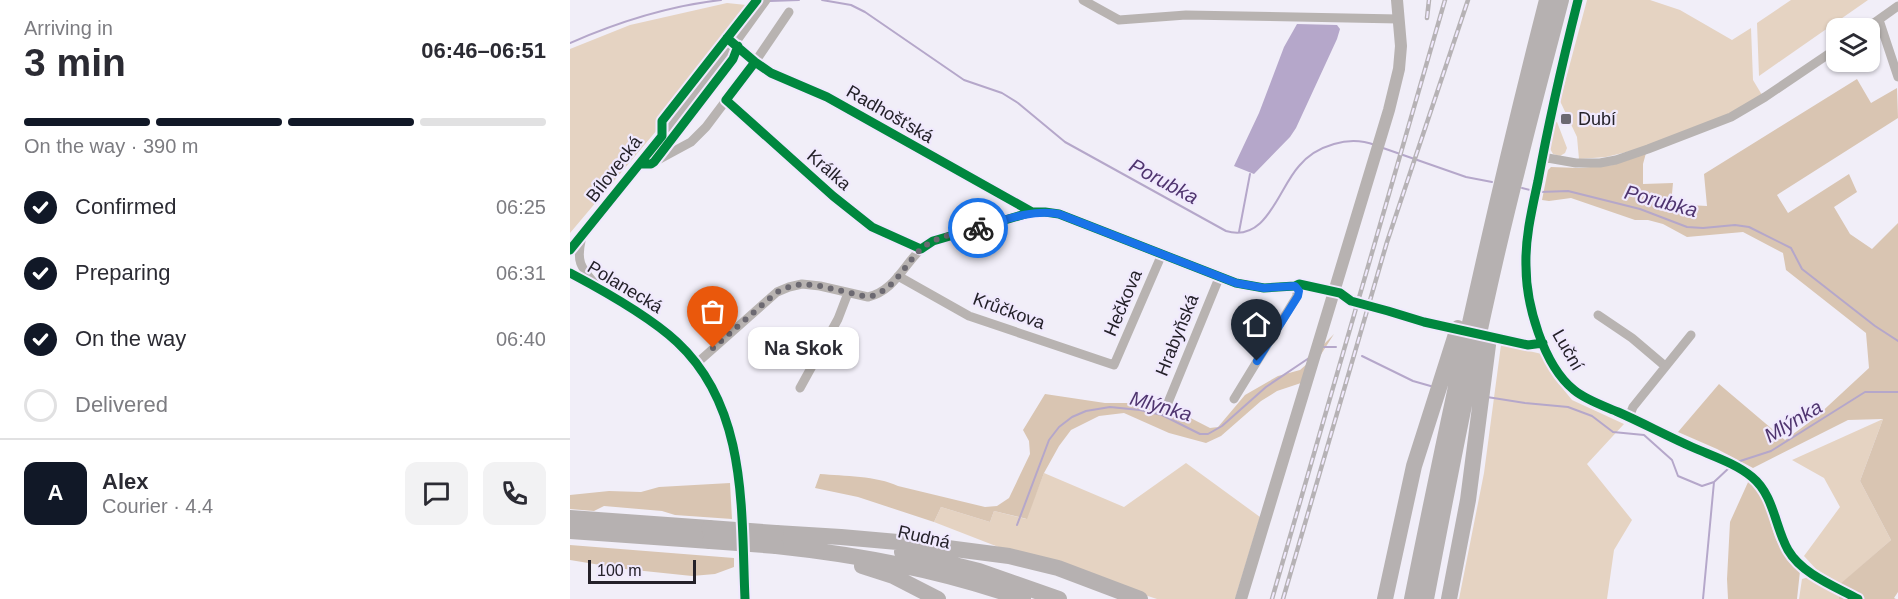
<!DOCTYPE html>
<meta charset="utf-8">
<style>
body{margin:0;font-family:Helvetica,sans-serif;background:#f2f2f3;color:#2b2b33;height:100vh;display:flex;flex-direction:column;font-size:22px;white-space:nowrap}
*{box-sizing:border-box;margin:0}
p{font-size:20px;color:#7c7c81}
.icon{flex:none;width:33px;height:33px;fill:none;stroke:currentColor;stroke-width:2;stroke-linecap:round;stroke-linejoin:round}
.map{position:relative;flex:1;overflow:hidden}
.drawer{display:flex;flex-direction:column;background:#fff;width:570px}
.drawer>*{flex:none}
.controls{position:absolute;left:1256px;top:18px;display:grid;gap:12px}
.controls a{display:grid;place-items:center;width:54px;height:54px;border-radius:12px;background:#fff;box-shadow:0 2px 4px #0004;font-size:30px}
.scale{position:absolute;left:18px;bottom:15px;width:108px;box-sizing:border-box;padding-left:6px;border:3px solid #242129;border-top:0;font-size:16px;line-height:21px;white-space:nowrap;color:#242129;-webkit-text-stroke:4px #f0e9fd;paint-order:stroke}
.pin{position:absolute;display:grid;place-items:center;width:51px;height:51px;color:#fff;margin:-62px -26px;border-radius:50% 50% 50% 0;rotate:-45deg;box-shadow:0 0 6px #0007}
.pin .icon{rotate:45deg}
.courier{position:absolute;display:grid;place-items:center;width:60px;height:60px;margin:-30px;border:4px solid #1a73e8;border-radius:50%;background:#fff;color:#222;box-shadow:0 2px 8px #0007}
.bubble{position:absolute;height:42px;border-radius:12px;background:#fff;box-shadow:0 2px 4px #0004;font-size:20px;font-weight:700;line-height:42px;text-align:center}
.head em{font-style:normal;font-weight:700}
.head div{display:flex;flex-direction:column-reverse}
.head{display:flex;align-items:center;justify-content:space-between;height:102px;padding:0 24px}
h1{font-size:39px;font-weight:700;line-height:45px}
.bar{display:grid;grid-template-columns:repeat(4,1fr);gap:9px 6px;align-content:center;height:72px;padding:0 24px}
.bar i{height:8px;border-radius:4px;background:#e1e1e2}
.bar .current{background:#111827}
.bar p{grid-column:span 4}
.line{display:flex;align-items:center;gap:15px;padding:0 24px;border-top:2px solid #e1e1e2}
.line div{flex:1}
.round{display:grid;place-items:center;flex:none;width:63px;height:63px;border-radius:12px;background:#f2f2f3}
ol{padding:0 24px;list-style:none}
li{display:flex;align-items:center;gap:18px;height:66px}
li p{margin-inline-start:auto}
li .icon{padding:6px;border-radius:50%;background:#111827;color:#fff;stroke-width:4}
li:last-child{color:#7c7c81}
li i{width:33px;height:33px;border:3px solid #e1e1e2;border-radius:50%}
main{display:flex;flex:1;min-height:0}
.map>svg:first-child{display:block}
</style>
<main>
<section class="drawer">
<div class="head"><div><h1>3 min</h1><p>Arriving in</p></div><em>06:46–06:51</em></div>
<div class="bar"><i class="current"></i><i class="current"></i><i class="current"></i><i></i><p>On the way · 390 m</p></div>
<ol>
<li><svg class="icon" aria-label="check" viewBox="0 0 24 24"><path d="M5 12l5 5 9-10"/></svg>Confirmed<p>06:25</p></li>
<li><svg class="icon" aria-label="check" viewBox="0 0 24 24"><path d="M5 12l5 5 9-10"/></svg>Preparing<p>06:31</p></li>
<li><svg class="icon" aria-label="check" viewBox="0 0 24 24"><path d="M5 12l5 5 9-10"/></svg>On the way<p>06:40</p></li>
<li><i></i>Delivered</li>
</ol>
<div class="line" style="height:108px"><b class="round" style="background:#111827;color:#fff">A</b><div><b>Alex</b><p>Courier · 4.4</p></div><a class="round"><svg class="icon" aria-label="chat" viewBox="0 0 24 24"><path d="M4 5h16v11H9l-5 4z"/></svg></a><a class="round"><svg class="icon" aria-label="phone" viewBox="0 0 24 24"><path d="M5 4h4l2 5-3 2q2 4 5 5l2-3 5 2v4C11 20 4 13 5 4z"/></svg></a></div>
</section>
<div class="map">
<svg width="1328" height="599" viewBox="0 0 1328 599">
<rect width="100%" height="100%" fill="#f1eef8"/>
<!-- green -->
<path fill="#e5d3c2" d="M1017,0H1080L1110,10L1162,40L1181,28L1183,80L1192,95L1156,116L1069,149L1036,157L1009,159L1007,137L990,101Z
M1221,0H1298L1189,76L1187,23Z
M157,3L186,6L136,72L0,233V49L60,25Z
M987,122L997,148L995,153L990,156L983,154L979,147L984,123Z
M931,345L972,354L985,379L1002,400L1054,424L1017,464L1062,520L1044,550L1037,599H889L914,473Z
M1313,419L1290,481L1321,540L1271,584L1246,569L1234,556L1270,507L1254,478L1222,460Z
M616,463L690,517L665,599H587L431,548L364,522L371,507L420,522L424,511L456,519L474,473L554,507Z
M1239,577L1269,595V599H1229L1232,579Z"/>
<!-- forest -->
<path fill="#d9c5b2" d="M1287,79L1301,103L1327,88L1328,118L1207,195L1218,213L1279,174L1287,192L1264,207L1280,234L1302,249L1328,223V592L1324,598L1326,599H1269V595L1262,591L1321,540L1290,481L1313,419L1278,420L1183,468L1147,449L1108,432L1149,384L1215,440L1245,418L1299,368L1296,333L1216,270L1213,253L1173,232L1117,237L1093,224L1078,220H1065L1001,198L979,201L972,200L978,170L981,167L1009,168L1043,165L1076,153L1073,164V184L1103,183L1101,204L1137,206L1134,174Z
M764,334L743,367V379L707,391L691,401L651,436L636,443L599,433L554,413L529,416L501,430L489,446L474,473L457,519L424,511L420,522L371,507L364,522L288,497L245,488L250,474C274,476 307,476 328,486L415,507L427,506L439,498L460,454L459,441L453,430L475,394L535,403H568L601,408L640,428L648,427L675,395L708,376L730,370L745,357L750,348Z
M1179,480C1200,497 1197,524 1209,545C1214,554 1223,563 1230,571L1227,599H1158L1157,579L1160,522Z
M160,483L162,519L105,515L92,511L34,506L24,511L0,509V495L39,491L71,492L89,487Z
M0,545L164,558V567L145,574L122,576L55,569L0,560Z"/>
<!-- water -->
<path fill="#b5a7ca" d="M727,24L767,25L770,29L767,39L726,128L720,137L684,174L664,166L689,113L714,47Z"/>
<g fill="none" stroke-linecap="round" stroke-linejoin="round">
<!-- stream -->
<path stroke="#b5a7ca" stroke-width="2" d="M182,0L191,1
M252,0L281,5L295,12L394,80L432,93L448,103L495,142L656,231C697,243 708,189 729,166C738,155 750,148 764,144C777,140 792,140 805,145
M200,1L229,0
M0,43C48,22 98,6 151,0
M813,148L896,177L922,182
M952,188L964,191
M970,192L998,191L1070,209L1117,227L1133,228L1165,225L1179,227L1221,248L1232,269L1305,326L1328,341
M669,232L680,174
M753,347H766
M792,356L843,381L864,387
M917,397L955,403L998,407L1022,416L1043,432L1074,435L1102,460L1108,476L1132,486L1144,482L1160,467
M1164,463L1201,451L1295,392H1328
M447,525L479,440L489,427L502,417L516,411L540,407L570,410L592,415L630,434H638L652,426L696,387L739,358
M1133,599L1144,482"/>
<!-- street -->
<path stroke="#b8b3b1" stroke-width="9" d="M513,0L549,20L616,15L829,19
M1008,0C993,60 979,120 968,181C962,209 955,238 956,266C956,304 973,365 1004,390C1016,400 1034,406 1048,412C1073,423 1097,436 1122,447C1142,456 1165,463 1182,477C1204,495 1205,527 1218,550C1232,574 1264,586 1288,599
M1309,20L1328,77
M1297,28L1328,6
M165,43L185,62L201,73L257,97L462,212
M156,100L263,196L302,227L351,249
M972,157L1006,163H1030L1046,160L1078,149L1161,117L1195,97L1266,49
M84,162L121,142L136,127L185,62L219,12
M11,241C6,263 12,268 25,284
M0,250L11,238L165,43L196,0
M0,273C122,338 163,379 172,521
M328,276L399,316L544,365L592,254
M1028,315L1062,338L1095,366
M127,363L207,292L219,287L232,284L250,286L298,297C324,291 333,266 351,249C354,246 359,244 363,241L462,212H475L489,214L666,283L694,288L725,286L727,288V296L664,399
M230,388L268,319L278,293
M597,405L649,278
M1059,417L1063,407L1121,335
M173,553L175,599"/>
<!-- secondary -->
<path stroke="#b7b2b1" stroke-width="12" d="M671,599L819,110L829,69L831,46L827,0"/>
<!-- highway -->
<path stroke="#b6b1b1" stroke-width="16" d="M0,518L139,528
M0,531L140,541
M206,533L271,537L339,543L439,556L488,568L570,599
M206,546C291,555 373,570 453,599
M332,552L409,571L489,599
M292,566L323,576L368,599
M815,599L844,466L888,328
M842,599C882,398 926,199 977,0
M856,599C884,453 912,307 949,163C962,109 977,54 991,0
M879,599L898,500L918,345"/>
<!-- rail casing -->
<g stroke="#b6b2b5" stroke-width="4.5">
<path id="rail" d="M857,18L859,0
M702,599L875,0
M713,599L817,242L898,0"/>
</g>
<!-- rail -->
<use href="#rail" stroke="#f0e9fd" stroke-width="2" stroke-dasharray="7" stroke-linecap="butt"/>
<!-- highway-bridge -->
<path stroke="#b6b1b1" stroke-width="16" d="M139,528L206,533
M140,541L206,546"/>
<!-- cycleway casing -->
<g stroke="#f0e9fd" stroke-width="13">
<path id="cycleway" d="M1008,0C993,60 979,120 968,181C962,209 955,238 956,266C956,304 973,365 1004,390C1016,400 1034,406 1048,412C1073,423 1097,436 1122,447C1142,456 1165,463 1182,477C1204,495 1205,527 1218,550C1232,574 1264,586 1288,599
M157,38L185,62L201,73L257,97L462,212
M185,62L156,100L263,196L302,227L351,249L363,241L462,212H475L489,214L666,283L694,288L725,286L729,284L770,293L781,301L818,311L854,322L958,345L973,343
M70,164H81L84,162L163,59L168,46
M0,250L92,136V121L187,0
M0,273C34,291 79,316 107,342C178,408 171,510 175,599"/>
</g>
<!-- cycleway -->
<use href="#cycleway" stroke="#00873e" stroke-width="9"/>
</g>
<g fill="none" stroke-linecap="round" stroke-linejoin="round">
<!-- done -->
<path stroke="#6c6971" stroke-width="6" stroke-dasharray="0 10.8" d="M143,348L207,292L219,287L232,284L250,286L298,297C324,291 333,267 350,250C365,236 389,233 408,228"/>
<!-- route -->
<path stroke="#1a73e8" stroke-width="8" d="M408,228C435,220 461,209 489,214L666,283L694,288L725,286L729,291L728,296L687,361"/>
</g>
<!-- markers -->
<rect fill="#6c6971" stroke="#f0e9fd" stroke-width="2" x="990" y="113" width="12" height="12" rx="3"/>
<g text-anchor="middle" stroke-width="4.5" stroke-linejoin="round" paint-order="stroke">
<!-- street labels -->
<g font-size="18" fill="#242129" stroke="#f0e9fd">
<text transform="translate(320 114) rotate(30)" y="6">Radhošťská</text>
<text transform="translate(44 169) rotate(-52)" y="6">Bílovecká</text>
<text transform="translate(259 170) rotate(41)" y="6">Králka</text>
<text transform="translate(55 287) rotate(31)" y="6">Polanecká</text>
<text transform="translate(553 303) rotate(-67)" y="6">Hečkova</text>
<text transform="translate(439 311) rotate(20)" y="6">Krůčkova</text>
<text transform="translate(607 335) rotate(-68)" y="6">Hrabyňská</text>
<text transform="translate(998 350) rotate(60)" y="6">Luční</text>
<text transform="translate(354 537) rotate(13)" y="6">Rudná</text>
</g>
<!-- poi labels -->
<g font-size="18" fill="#242129" stroke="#f0e9fd" text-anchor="start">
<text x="1008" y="125">Dubí</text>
</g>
<!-- water labels -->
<g font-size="20" font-style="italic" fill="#4f346f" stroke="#f0e9fd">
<text transform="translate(594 181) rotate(28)" y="7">Porubka</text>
<text transform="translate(1091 201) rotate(15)" y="7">Porubka</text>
<text transform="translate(591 406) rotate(16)" y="7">Mlýnka</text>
<text transform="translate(1223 421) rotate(-31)" y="7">Mlýnka</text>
</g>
</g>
</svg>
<div class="controls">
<a><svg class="icon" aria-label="layers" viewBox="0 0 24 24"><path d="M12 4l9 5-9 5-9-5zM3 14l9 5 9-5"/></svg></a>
</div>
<div class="scale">100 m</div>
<div class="pin" style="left:143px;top:348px;background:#ea580c"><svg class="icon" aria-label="bag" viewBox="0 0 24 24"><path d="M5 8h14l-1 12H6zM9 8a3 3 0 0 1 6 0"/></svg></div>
<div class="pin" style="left:687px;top:361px;background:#1f2937"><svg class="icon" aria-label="home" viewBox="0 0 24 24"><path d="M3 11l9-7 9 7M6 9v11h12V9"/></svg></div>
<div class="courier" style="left:408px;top:228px"><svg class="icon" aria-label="bike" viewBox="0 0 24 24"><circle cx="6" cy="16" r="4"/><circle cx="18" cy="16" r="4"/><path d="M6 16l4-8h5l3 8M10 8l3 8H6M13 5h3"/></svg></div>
<div class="bubble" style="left:178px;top:327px;width:111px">Na Skok</div>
</div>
</main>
